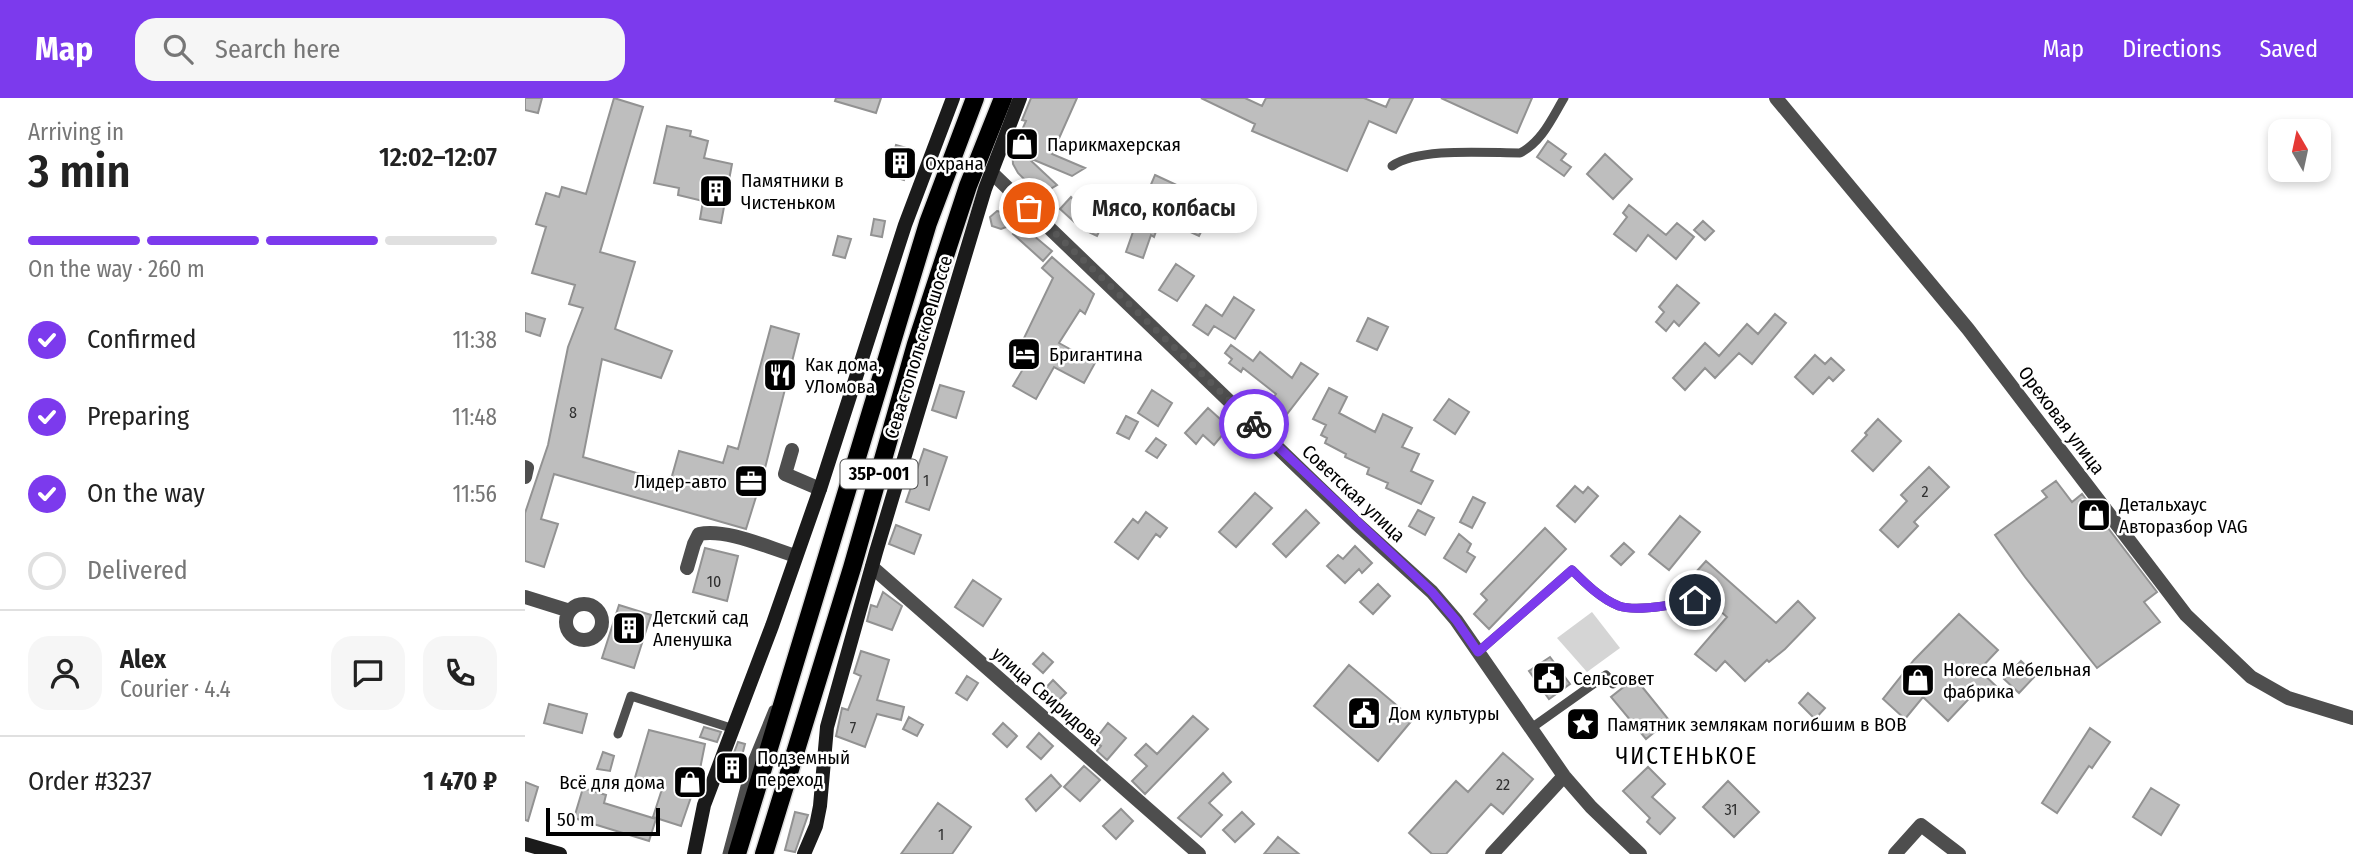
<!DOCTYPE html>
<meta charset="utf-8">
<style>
body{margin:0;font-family:"Fira Sans Condensed",sans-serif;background:#f6f6f6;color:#222;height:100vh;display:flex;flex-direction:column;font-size:26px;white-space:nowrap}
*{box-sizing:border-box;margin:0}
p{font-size:23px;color:#767676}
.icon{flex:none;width:38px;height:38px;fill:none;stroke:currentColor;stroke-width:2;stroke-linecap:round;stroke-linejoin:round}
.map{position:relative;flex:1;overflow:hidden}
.details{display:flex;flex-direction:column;background:#fff;width:525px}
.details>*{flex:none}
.needle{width:46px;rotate:351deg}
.fabs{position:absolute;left:1743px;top:21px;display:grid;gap:14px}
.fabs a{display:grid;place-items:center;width:63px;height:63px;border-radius:14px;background:#fff;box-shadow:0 4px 10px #0003;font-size:35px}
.scale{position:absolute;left:21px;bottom:18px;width:114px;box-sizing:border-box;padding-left:7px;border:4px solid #000;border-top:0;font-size:19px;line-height:24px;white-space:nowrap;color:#000;-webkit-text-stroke:5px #fff;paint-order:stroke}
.pin{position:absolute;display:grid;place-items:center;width:60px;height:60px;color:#fff;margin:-30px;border:4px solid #fff;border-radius:50%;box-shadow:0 2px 7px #0007}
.courier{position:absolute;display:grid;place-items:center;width:70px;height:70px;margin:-35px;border:5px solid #7c3aed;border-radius:50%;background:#fff;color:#222;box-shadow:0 2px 9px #0007}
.bubble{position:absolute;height:49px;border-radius:21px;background:#fff;box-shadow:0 4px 10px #0003;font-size:23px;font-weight:600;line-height:49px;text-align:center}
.headline em{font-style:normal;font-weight:600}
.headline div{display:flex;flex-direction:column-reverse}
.headline{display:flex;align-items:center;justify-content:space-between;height:119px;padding:0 28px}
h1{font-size:46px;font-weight:600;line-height:52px}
.bar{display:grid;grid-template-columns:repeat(4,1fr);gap:10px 7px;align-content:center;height:84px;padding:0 28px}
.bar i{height:9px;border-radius:5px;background:#e0e0e0}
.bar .current{background:#7c3aed}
.bar p{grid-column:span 4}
.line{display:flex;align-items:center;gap:18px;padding:0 28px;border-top:2px solid #e0e0e0}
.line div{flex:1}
.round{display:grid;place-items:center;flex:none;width:74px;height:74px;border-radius:21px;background:#f6f6f6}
ol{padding:0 28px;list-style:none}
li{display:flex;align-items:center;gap:21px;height:77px}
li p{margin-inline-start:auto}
li .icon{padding:7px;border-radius:50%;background:#7c3aed;color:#fff;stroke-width:4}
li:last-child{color:#767676}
li i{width:38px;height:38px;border:4px solid #e0e0e0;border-radius:50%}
header{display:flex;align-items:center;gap:42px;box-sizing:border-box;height:98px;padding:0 35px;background:#7c3aed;color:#fff}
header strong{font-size:33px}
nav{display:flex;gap:38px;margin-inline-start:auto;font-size:24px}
.search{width:490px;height:63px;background:#f6f6f6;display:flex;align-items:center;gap:18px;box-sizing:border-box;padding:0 24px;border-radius:21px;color:#767676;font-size:26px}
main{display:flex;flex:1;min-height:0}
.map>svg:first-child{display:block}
</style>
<header>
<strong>Map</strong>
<div class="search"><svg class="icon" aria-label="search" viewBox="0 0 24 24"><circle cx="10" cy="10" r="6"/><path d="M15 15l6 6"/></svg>Search here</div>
<nav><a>Map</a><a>Directions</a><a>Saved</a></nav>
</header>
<main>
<section class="details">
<div class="headline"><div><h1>3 min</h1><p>Arriving in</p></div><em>12:02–12:07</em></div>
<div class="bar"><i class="current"></i><i class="current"></i><i class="current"></i><i></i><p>On the way · 260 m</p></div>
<ol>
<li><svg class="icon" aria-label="check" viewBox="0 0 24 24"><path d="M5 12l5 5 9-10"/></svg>Confirmed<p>11:38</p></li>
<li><svg class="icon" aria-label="check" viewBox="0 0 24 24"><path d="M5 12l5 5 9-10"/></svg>Preparing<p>11:48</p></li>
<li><svg class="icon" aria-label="check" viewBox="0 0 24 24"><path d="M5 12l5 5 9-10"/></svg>On the way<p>11:56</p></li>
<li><i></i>Delivered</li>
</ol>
<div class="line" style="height:126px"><a class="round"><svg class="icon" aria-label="person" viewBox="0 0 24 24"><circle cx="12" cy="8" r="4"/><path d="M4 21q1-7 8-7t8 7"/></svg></a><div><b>Alex</b><p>Courier · 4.4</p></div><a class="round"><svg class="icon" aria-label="chat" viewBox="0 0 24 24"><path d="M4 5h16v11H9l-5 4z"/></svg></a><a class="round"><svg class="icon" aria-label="phone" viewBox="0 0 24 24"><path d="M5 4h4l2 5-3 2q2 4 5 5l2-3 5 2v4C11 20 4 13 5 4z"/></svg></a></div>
<div class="line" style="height:91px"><div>Order #3237</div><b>1 470 ₽</b></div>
</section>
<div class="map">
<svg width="1828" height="756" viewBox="0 0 1828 756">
<rect width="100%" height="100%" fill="#fff"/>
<!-- green -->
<path fill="#d5d5d5" d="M1067,514L1095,550L1062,574L1032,540Z"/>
<!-- building -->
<path fill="#bebebe" stroke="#929292" stroke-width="2" d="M0,0H17L13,15L0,12Z
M89,0L118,9L75,154L110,164L90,231L147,253L136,280L77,261L58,359L145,385L154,353L198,365L203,348L213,351L246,228L274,236L240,370L221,431L29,376L16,421L33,426L19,469L0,463V415L23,347L43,249L58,210L44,206L50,187L7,175L21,129L11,126L21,95L34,99L37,89L61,96Z
M311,0H356L351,15L310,3Z
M506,0H552L527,56L560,70L547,78L502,59L532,87L515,97L493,75L488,66L487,48L488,46L490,48L501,23L497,22Z
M676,0H720L737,8L741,0H839L861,9L865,0H888L871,35L844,23L822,73L727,33L730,26Z
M916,0H1007L992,35Z
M142,28L166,33L165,38L183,43L179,60L207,66L196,125L175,121L178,103L153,97L154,90L129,85Z
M1023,43L1041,56L1036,62L1046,69L1039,78L1012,59Z
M371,47L388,52L379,82L363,77Z
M1080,56L1107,81L1088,101L1062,76Z
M630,77L656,89L647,109L641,106L629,139L626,137L618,160L601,154L609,131L603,129L611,108L616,110Z
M576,91L591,98L572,138L557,131L535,111L546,99L564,116Z
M1104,107L1141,137L1152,125L1169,139L1151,161L1123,137L1111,153L1089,136L1102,119L1098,115Z
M472,113L480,115L487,127L476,131L467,128L465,119Z
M668,118L681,124L674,138L661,132Z
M349,121L360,123L357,139L346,137Z
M1178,123L1189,133L1180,142L1169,132Z
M496,127L527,153L518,163L488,136Z
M313,138L326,141L320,160L308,157Z
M527,159L569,196L560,216L555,212L534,245L570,265L559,285L529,269L511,301L488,288L498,271L487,265L528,180L517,170Z
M651,166L669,178L652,203L634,192Z
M1152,187L1174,205L1154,228L1149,223L1141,233L1131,224L1139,214L1134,209Z
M709,199L729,212L710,241L689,228L683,237L668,227L681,207L697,218Z
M0,215L20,221L15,238L0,233Z
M1250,216L1261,225L1227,266L1214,255L1190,280L1180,270L1160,292L1148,280L1180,245L1194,258L1222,226L1233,236Z
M843,220L863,229L852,252L832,243Z
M706,247L728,263L735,254L767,280L776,265L793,276L762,316L746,303L751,296L718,270L716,274L704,265L707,261L700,255Z
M1290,257L1300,266L1306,260L1319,272L1308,283L1304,279L1288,296L1270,279Z
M415,287L439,294L431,320L407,312Z
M804,290L822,299L814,315L850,334L858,316L887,330L877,349L894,356L886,373L908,383L896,406L861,390L863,385L842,376L844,370L820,359L821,356L800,345L802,340L796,337L801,327L788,321Z
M627,292L647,305L633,328L613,315Z
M924,301L944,314L930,336L909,322Z
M683,310L704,329L689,347L678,337L671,346L660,335Z
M601,318L613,324L604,341L592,335Z
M1353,321L1376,343L1348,373L1327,353L1342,337L1340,335Z
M631,340L641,347L632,360L621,353Z
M399,351L422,359L404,412L381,404Z
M1404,369L1424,389L1389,424L1393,428L1373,449L1355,432L1382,403L1376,397Z
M1531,383L1547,404L1557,396L1632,494L1619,504L1635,524L1572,570L1500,479L1470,437L1522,399L1517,393Z
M1050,388L1058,395L1063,389L1073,398L1050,424L1032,408Z
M730,395L747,410L711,449L694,434Z
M948,399L960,405L947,430L935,424Z
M781,412L794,425L761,459L748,446Z
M893,412L909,420L900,437L884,428Z
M621,414L642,430L635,439L631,436L613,461L590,444L608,421L613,425Z
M1155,418L1175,434L1144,472L1124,456Z
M371,427L396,437L389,456L364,446Z
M1020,430L1041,451L964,531L949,516L962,502L956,496Z
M934,436L946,446L942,454L950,459L941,474L919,460Z
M1099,445L1109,454L1096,467L1086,458Z
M830,448L847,465L837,475L834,471L820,485L802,468L813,457L818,461Z
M180,450L213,458L202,503L168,494Z
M1181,463L1251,525L1273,503L1290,520L1260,551L1244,564L1242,562L1220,583L1200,563L1191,573L1170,556L1202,519L1162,484Z
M448,482L476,501L458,528L430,509Z
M853,486L865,498L848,516L835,504Z
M358,494L377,508L367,532L342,523L346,507L352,509Z
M94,507L126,517L109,570L77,560Z
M1434,516L1473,552L1454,572L1472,589L1461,600L1453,591L1423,623L1398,599L1380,621L1358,601L1389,562Z
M336,553L364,562L352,602L379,609L376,622L352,616L340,649L311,638L317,610L323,612L336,578L329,575Z
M518,555L528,564L518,575L508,566Z
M1025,559L1045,586L1024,601L1004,573Z
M1496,563L1511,577L1494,595L1479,581Z
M824,567L888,621L853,663L789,608Z
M442,578L453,585L442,602L431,595Z
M1110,580L1144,622L1121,641L1086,599Z
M528,582L541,595L531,605L518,593Z
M1283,595L1300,610L1290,621L1274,605Z
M24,606L62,616L57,635L19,625Z
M668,618L683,631L620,696L607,683L622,668L610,657L621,646L632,656Z
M384,619L398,627L392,638L378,631Z
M478,625L492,638L482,649L468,636Z
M583,625L601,640L582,662L572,653L576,648L569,643Z
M179,629L196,634L192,644L175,639Z
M1565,630L1585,644L1567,670L1564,668L1532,715L1517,705Z
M124,632L180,646L174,676L156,728L128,719L137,691L109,683Z
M514,635L528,648L516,661L502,649Z
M213,644L220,646L210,685L199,682Z
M78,654L89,658L85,673L72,671Z
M978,655L1008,681L978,716L966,706L921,756H907L884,735L931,683L943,694Z
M559,668L575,682L555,703L539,689Z
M1123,669L1140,686L1127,699L1150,720L1135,736L1122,724L1125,720L1098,693Z
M698,675L706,684L684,705L697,717L676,739L653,720Z
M526,677L536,688L511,713L501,701Z
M1203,683L1234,714L1209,739L1178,709Z
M0,684L13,689L3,723L0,722Z
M58,690L81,697L79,705L131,721L124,743L49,720Z
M1626,690L1654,707L1636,737L1608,719Z
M413,705L446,729L427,756H376Z
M596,711L608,723L591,741L578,728Z
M270,714L283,717L270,754L260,752Z
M717,714L729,726L710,744L698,732Z
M753,739L774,756H739Z"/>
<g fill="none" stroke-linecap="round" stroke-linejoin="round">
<!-- primary casing -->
<g stroke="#dbdbdb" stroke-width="21">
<path id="primary" d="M212,756L403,125L450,0
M239,756L327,470L391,246L443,88L478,0"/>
</g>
<!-- service -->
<path stroke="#4e4e4e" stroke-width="9" d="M867,68C894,49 962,55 995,55C1017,44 1027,20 1039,0
M953,554L1047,472C1060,485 1076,501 1094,508C1112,514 1152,506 1170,502
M1005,631L1081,577L1088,586
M93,636L106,598L209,631
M202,756L226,666L248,612"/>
<!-- minor -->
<path stroke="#4e4e4e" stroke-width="14" d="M1251,0L1443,231L1661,517L1726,579L1763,600L1828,620
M267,352L260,376L295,391
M0,369L2,370L0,379
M347,469L674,756
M162,470L169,446L174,436C201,430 244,450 271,458
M0,499L45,513
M41 524a18 18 0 1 1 36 0a18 18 0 1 1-36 0Z
M1370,756L1396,727L1434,756"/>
<!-- tertiary -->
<path stroke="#4e4e4e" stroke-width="14" d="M466,74L831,425L907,494L931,522L1039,678L1066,709L1115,756
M967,756L1039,678"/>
<!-- secondary -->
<path stroke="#1b1b1b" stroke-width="14" d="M0,746L35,756
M169,756L179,707L247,528L295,391L380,127L428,0
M279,756L291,728L295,708L302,629L351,454L460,91L495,0"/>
<!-- primary -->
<use href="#primary" stroke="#000" stroke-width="18"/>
</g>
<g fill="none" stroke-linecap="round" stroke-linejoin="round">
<!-- done -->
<path stroke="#595959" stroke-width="7" stroke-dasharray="0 12.6" d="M504,110L729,326"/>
<!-- route -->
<path stroke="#7c3aed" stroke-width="9" d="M729,326L907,494L931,522L953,554L1047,472C1060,485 1076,501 1094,508C1112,514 1152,506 1170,502"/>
</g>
<!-- icons -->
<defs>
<g id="shop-square" transform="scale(1.75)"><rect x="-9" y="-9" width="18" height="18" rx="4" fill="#000" stroke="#fff"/><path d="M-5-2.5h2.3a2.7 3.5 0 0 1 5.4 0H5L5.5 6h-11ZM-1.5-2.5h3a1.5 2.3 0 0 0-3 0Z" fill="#fff"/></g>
<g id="building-square" transform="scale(1.75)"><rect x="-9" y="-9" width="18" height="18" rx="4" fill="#000" stroke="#fff"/><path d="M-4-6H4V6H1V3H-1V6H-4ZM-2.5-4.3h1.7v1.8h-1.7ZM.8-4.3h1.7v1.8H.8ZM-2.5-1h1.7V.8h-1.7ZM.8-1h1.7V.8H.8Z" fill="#fff"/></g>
<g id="hotel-square" transform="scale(1.75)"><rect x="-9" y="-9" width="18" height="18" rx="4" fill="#000" stroke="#fff"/><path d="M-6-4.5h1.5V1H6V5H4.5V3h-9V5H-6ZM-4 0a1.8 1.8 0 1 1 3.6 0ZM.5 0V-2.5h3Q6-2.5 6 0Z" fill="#fff"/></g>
<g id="restaurant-square" transform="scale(1.75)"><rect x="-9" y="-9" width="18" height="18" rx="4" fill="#000" stroke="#fff"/><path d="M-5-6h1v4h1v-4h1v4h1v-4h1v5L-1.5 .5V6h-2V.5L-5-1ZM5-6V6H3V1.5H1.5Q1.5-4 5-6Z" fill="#fff"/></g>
<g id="office-square" transform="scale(1.75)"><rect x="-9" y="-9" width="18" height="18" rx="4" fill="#000" stroke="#fff"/><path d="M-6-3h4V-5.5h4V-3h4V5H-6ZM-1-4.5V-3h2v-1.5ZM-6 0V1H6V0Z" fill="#fff"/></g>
<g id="civic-square" transform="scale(1.75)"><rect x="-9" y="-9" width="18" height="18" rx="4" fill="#000" stroke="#fff"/><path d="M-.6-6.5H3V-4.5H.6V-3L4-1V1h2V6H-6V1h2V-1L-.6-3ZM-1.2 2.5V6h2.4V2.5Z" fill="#fff"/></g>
<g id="sight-square" transform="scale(1.75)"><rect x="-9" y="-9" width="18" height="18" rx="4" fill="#000" stroke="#fff"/><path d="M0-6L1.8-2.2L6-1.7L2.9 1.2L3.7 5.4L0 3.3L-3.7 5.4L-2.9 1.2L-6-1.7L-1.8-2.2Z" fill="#fff"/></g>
</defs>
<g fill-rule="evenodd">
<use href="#shop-square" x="497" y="46"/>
<use href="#building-square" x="375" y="65"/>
<use href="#building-square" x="191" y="93"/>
<use href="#hotel-square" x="499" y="256"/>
<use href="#restaurant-square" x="255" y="277"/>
<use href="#office-square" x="226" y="383"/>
<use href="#shop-square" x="1569" y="417"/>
<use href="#building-square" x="104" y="530"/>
<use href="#civic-square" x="1024" y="580"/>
<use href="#shop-square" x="1393" y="582"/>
<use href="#civic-square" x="839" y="615"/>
<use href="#sight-square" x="1058" y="626"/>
<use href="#building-square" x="207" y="670"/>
<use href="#shop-square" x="165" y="684"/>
</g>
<g text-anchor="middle" stroke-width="5" stroke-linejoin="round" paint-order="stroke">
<!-- number labels -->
<g font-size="16" fill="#303030">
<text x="48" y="320">8</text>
<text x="401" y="388">1</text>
<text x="1400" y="399">2</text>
<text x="189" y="489">10</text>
<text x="328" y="635">7</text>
<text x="978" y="692">22</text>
<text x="1206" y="717">31</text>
<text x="416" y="742">1</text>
</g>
<!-- shield labels -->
<rect fill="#fff" stroke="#4c4c4c" stroke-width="2" x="315.5" y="361.5" width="77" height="29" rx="5"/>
<g font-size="18" font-weight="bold" fill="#000">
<text x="354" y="382">35Р-001</text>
</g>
<!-- poi labels -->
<g font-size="19" fill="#000" stroke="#fff" text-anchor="start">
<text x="522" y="53">Парикмахерская</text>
<text x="400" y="72">Охрана</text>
<text x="216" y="89">Памятники в<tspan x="216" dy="22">Чистеньком</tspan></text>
<text x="524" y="263">Бригантина</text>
<text x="280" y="273">Как дома,<tspan x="280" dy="22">УЛомова</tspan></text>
<text x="202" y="390" text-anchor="end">Лидер-авто</text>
<text x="1594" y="413">Детальхаус<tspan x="1594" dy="22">Авторазбор VAG</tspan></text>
<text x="128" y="526">Детский сад<tspan x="128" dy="22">Аленушка</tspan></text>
<text x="1418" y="578">Horeca Мебельная<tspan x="1418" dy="22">фабрика</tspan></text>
<text x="1048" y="587">Сельсовет</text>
<text x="864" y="622">Дом культуры</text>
<text x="1082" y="633">Памятник землякам погибшим в ВОВ</text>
<text x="232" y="666">Подземный<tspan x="232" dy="22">переход</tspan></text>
<text x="140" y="691" text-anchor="end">Всё для дома</text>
</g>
<!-- street labels -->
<g font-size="19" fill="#000" stroke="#fff">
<text transform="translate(393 249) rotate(-73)" y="7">Севастопольское шоссе</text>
<text transform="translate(1537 322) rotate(53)" y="7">Ореховая улица</text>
<text transform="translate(829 395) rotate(43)" y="7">Советская улица</text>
<text transform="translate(523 598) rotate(41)" y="7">улица Свиридова</text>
</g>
<!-- quarter labels -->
<g font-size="23" letter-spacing="2" fill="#000" stroke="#fff">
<text x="1162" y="666">ЧИСТЕНЬКОЕ</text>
</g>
</g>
</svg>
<div class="fabs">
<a><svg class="needle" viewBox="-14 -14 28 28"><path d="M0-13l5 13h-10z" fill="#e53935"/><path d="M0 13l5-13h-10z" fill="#767676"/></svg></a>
</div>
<div class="scale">50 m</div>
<div class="pin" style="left:504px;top:110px;background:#ea580c"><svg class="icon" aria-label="bag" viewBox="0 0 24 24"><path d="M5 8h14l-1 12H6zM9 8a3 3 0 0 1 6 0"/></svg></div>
<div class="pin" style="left:1170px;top:502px;background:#1f2937"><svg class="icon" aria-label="home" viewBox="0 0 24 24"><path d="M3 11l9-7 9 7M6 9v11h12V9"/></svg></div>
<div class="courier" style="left:729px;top:326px"><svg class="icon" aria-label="bike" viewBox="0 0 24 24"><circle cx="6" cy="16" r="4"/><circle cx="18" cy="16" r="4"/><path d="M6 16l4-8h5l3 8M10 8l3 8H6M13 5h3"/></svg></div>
<div class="bubble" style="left:546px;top:86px;width:186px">Мясо, колбасы</div>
</div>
</main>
